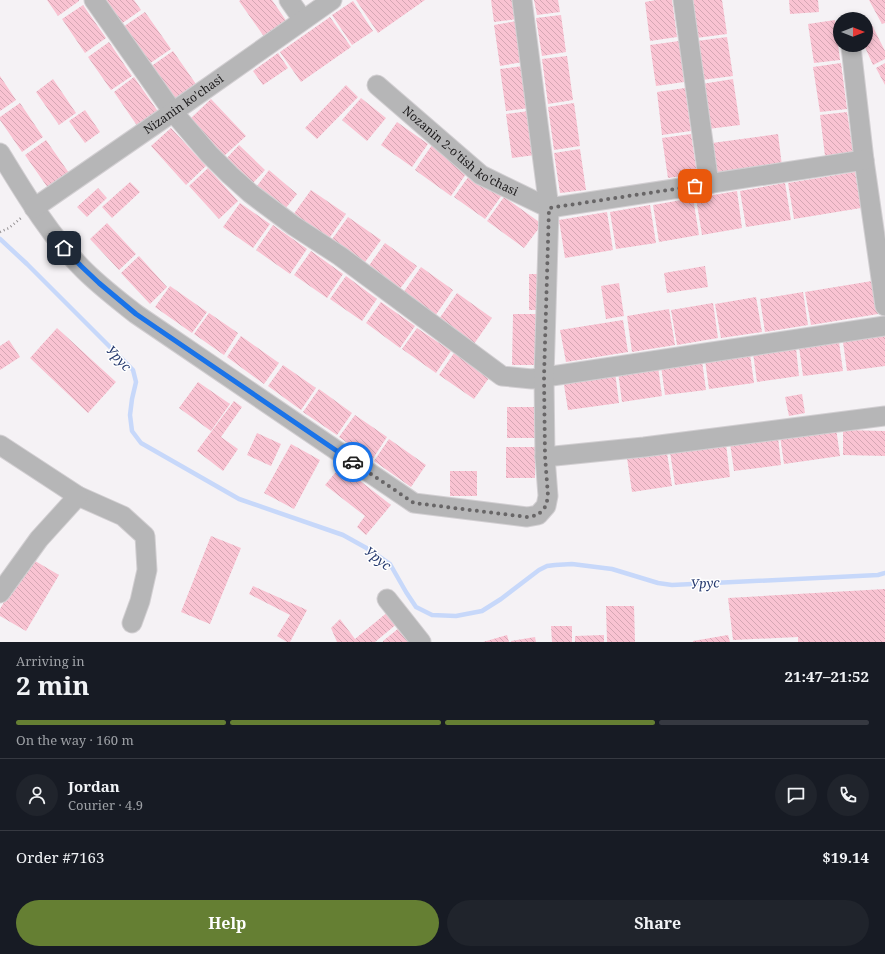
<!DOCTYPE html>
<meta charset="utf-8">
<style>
body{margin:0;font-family:"Noto Serif",serif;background:#20242c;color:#f1f3f6;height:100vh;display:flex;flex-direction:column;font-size:15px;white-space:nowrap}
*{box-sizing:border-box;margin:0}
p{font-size:13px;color:#9ea1a6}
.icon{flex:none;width:22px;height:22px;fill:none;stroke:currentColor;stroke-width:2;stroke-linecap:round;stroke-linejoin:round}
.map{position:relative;height:642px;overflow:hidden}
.drawer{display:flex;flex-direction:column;background:#171b24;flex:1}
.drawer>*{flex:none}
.needle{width:26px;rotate:90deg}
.buttons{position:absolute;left:833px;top:12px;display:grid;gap:8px}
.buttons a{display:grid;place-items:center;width:40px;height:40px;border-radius:50%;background:#171b24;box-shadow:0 2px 6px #0003;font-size:20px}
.pin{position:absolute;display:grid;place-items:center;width:34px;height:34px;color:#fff;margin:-17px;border-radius:8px;box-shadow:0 2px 6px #0006}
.courier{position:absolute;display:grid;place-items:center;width:40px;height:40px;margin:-20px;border:3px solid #1a73e8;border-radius:50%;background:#fff;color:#222;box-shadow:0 1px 5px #0007}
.summary em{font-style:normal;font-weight:700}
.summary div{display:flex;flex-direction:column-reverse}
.summary{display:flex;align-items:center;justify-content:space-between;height:68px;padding:0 16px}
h1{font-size:26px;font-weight:700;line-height:30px}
.bar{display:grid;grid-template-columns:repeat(4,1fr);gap:6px 4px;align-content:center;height:48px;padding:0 16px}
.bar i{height:5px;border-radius:3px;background:#363941}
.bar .selected{background:#657f33}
.bar p{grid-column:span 4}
.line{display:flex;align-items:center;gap:10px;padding:0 16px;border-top:1px solid #363941}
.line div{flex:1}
.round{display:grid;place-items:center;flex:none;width:42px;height:42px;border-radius:21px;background:#20242c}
.action{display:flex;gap:8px;margin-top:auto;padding:8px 16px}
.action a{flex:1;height:46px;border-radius:24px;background:#657f33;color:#fff;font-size:16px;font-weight:700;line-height:46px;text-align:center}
.action a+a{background:#20242c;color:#f1f3f6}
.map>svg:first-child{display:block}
</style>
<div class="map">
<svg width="885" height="642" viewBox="0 0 885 642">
<defs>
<pattern id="building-back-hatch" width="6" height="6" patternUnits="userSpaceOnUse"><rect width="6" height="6" fill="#f9c3d2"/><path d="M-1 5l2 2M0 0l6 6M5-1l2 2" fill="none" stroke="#d5a7b4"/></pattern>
</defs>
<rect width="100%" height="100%" fill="#f5f2f5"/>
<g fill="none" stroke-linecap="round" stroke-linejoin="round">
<!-- stream -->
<path stroke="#c7d8fa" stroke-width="4.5" d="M0,239L27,264L133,370L136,382L132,399L130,415L132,431L141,443L239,499L343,535L370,550L390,564L406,592L416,607L432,615L456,616L482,611L501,599L539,570L547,566L555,565L572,564L612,569L658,583L672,585L878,575L885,573"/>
</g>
<!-- building -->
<path fill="url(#building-back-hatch)" d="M47,0H79V1L58,16Z
M104,0H134L141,10L121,24Z
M241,0H272L287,22L265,38L239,1Z
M356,0H425L378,33Z
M491,0H514L517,19L494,22Z
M534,0H558L560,12L537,15Z
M656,0H672L677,37L650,41L645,2Z
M691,0H722L727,34L696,38Z
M789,0H818L819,12L790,14Z
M869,0H885V23L882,24Z
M353,1L373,31L352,45L332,15Z
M83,5L106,38L85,53L62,19Z
M145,12L171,49L149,64L123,27Z
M561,15L566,52L542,56L536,18Z
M330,17L351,47L301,82L280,52Z
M835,20L840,60L814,63L808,24Z
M517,21L523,62L500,66L494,25Z
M872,25L885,51V59L873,65L864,45H866V28Z
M727,37L733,76L702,80L697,41Z
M679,41L684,82L656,86L650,45Z
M109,42L132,76L111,90L88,57Z
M173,51L198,87L175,103L150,67Z
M278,53L288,68L263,85L253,71Z
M567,56L573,100L548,104L542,59Z
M841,63L847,109L820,112L813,67Z
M885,63V85L876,68Z
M523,66L529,108L506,111L500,69Z
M0,76L16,100L0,111Z
M134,77L159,113L138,127L114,92Z
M53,79L76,113L59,125L36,92Z
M733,79L740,125L708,129L702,84Z
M346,85L358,97L317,139L305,128Z
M685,88L691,131L662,135L657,92Z
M361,98L386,118L367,141L342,120Z
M211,99L246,136L224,156L190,119Z
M20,103L43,137L22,152L0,120V117Z
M574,103L580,146L554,150L548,107Z
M85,110L100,132L85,143L69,121Z
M529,111L535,155L512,158L506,114Z
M847,112L853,152L825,156L820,115Z
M397,122L428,144L412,167L381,145Z
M171,128L206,166L186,185L151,146Z
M691,134L697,174L668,178L662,138Z
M778,134L782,166L717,175L712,143Z
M46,140L69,173L48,188L25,155Z
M239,145L265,170L253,183L227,158Z
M432,145L468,171L451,196L415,170Z
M580,149L586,190L560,193L554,153Z
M208,168L238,201L219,219L189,186Z
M269,170L297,194L285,209L257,186Z
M855,172L861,208L794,219L788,183Z
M471,173L502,195L485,219L454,197Z
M130,182L140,192L112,218L102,207Z
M785,183L791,220L746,227L740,191Z
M98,188L107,198L87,217L77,207Z
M311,190L346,214L328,240L293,215Z
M737,191L742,228L702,235L696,198Z
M504,197L542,224L524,248L487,221Z
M693,198L699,235L659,242L653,205Z
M240,203L270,224L253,248L223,227Z
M650,205L656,243L616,249L610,212Z
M607,212L613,250L565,258L559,220Z
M348,217L381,240L363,265L330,242Z
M107,223L136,254L119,270L90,239Z
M273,225L307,249L290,274L256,250Z
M385,243L417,266L399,290L368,267Z
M311,251L343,274L327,298L294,275Z
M139,256L167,287L150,304L121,273Z
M705,266L708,287L667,293L664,273Z
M421,267L453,290L435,316L403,293Z
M529,274H540L539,310H529Z
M346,276L377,299L362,321L330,299Z
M872,281L878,314L811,325L805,292Z
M619,283L624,316L606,319L601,286Z
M170,286L207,312L192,333L155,307Z
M803,292L808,325L765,332L760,299Z
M457,293L492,318L474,344L439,319Z
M756,297L762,332L721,338L715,304Z
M381,302L415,326L400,348L366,323Z
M713,303L718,338L677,345L671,310Z
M669,309L675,345L632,352L627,316Z
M209,313L238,333L224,355L194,334Z
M513,314H540L539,365H512Z
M623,320L628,352L566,362L560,330Z
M57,328L116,382L88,413L30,358Z
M417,328L451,351L436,373L402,349Z
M241,336L279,363L264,384L227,357Z
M885,336V366L847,371L843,342Z
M9,340L20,357L0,370V346Z
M839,342L843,371L803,376L799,347Z
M796,348L799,376L757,382L753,353Z
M454,353L489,378L474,399L439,375Z
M750,354L754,383L709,389L705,360Z
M702,361L706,390L665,395L661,366Z
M283,365L316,388L301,410L268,386Z
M658,367L662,396L622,402L618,372Z
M615,372L619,403L568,410L563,379Z
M198,382L230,404L211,431L179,408Z
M319,389L352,413L337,435L303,412Z
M802,394L805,413L789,416L785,397Z
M234,401L242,407L221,437L238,449L223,471L197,451Z
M507,407H535V438H507Z
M355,415L387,437L372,460L339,437Z
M836,428L840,456L784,464L780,436Z
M843,430L885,431V456L843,455Z
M257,433L281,444L271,466L247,455Z
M778,437L781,465L734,471L730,443Z
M389,439L426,465L411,487L374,461Z
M291,444L320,460L294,509L264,493Z
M726,444L730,477L675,485L670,452Z
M506,447H535V478H506Z
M667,453L672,486L632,492L627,458Z
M341,466L391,505L366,535L357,527L365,516L325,485Z
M450,471H477V496H450Z
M211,536L241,548L210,624L181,612Z
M30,558L59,575L26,631L0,616V609Z
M253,586L307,610L290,642H287L277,636L290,615L249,594Z
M885,589V642H798V637L733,640L728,598Z
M606,606H634L635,642H607Z
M389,611L398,623L375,642H337L331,628L340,619L355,639Z
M551,626H572V642H552Z
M399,628L411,642H383V641Z
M507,635L509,642H483Z
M604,635V642H575V636Z
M728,635L730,642H693V641Z
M535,637L536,642H511V641Z"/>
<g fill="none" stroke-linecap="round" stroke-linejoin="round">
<!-- minor casing -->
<g stroke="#d2cfd2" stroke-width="21">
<g id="minor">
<path d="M94,0L173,112L209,154L230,175L250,193L294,226L340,256L502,376L532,379L885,326"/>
<path d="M289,0L303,20"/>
<path d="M683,0L709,184"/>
<path d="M851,47L864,160L885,306"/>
<path id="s1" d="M377,85L481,175L549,208L864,160"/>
<path d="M0,153C24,192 48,233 80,266C97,284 117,299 136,314L414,503L527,517L538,515L546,506L548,496L545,457L544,377L549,208L522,0"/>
<path id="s2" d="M34,208L173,112L332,0"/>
<path d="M0,445L78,496L123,516L145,536L147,570L140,601L132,623"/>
<path d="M545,457L644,447L885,416"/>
<path d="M0,593L39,539L78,496"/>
<path d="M387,599L421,642"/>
</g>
</g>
<!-- path -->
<path stroke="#949193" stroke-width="2.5" stroke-dasharray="1 3" stroke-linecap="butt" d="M0,232L9,228L21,218"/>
<!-- minor -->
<use href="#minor" stroke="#b6b6b7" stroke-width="19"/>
</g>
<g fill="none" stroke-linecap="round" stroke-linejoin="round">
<!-- done -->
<path stroke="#686667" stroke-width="4" stroke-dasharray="0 7.2" d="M353,462L414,503L527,517L538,515L546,506L548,496L545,456L544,377L549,208L695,186"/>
<!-- route -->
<path stroke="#1a73e8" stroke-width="5" d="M64,248L81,266L99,283L136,314L353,462"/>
</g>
<g text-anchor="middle" stroke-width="3" stroke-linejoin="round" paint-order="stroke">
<!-- street labels -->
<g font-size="12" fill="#1c1a1b" stroke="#fff">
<text dy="4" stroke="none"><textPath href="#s2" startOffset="182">Nizanin ko'chasi</textPath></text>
<text dy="4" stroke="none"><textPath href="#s1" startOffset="107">Nozanin 2-o'tish ko'chasi</textPath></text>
</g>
<!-- water labels -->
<g font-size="13" font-style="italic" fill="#263a6f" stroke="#fff">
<text transform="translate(119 358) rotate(47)" y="5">Урус</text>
<text transform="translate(378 558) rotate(38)" y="5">Урус</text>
<text transform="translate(705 583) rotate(-3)" y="5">Урус</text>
</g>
</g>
</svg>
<div class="buttons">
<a><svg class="needle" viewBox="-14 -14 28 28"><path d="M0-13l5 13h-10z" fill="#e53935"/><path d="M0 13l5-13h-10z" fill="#9ea1a6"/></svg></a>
</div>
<div class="pin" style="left:695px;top:186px;background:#ea580c"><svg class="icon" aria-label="bag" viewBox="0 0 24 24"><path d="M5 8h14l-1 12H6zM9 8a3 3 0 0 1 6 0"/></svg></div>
<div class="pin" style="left:64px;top:248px;background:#1f2937"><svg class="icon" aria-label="home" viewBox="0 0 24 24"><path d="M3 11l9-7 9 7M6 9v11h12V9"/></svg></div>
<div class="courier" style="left:353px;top:462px"><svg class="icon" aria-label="car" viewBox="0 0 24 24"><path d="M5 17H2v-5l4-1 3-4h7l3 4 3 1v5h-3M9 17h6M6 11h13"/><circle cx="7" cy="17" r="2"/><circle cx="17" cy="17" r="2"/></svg></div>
</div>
<section class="drawer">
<div class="summary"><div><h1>2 min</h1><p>Arriving in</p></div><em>21:47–21:52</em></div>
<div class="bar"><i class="selected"></i><i class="selected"></i><i class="selected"></i><i></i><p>On the way · 160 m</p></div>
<div class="line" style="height:72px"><a class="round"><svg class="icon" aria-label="person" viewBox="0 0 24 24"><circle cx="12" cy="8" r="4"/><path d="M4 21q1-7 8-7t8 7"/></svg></a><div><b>Jordan</b><p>Courier · 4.9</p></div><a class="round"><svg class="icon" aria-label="chat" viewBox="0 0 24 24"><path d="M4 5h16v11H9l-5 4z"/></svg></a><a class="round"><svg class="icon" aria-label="phone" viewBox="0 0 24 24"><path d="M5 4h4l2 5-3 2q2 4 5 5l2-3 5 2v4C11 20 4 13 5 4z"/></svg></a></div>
<div class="line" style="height:52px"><div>Order #7163</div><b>$19.14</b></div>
<div class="action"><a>Help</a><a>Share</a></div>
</section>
